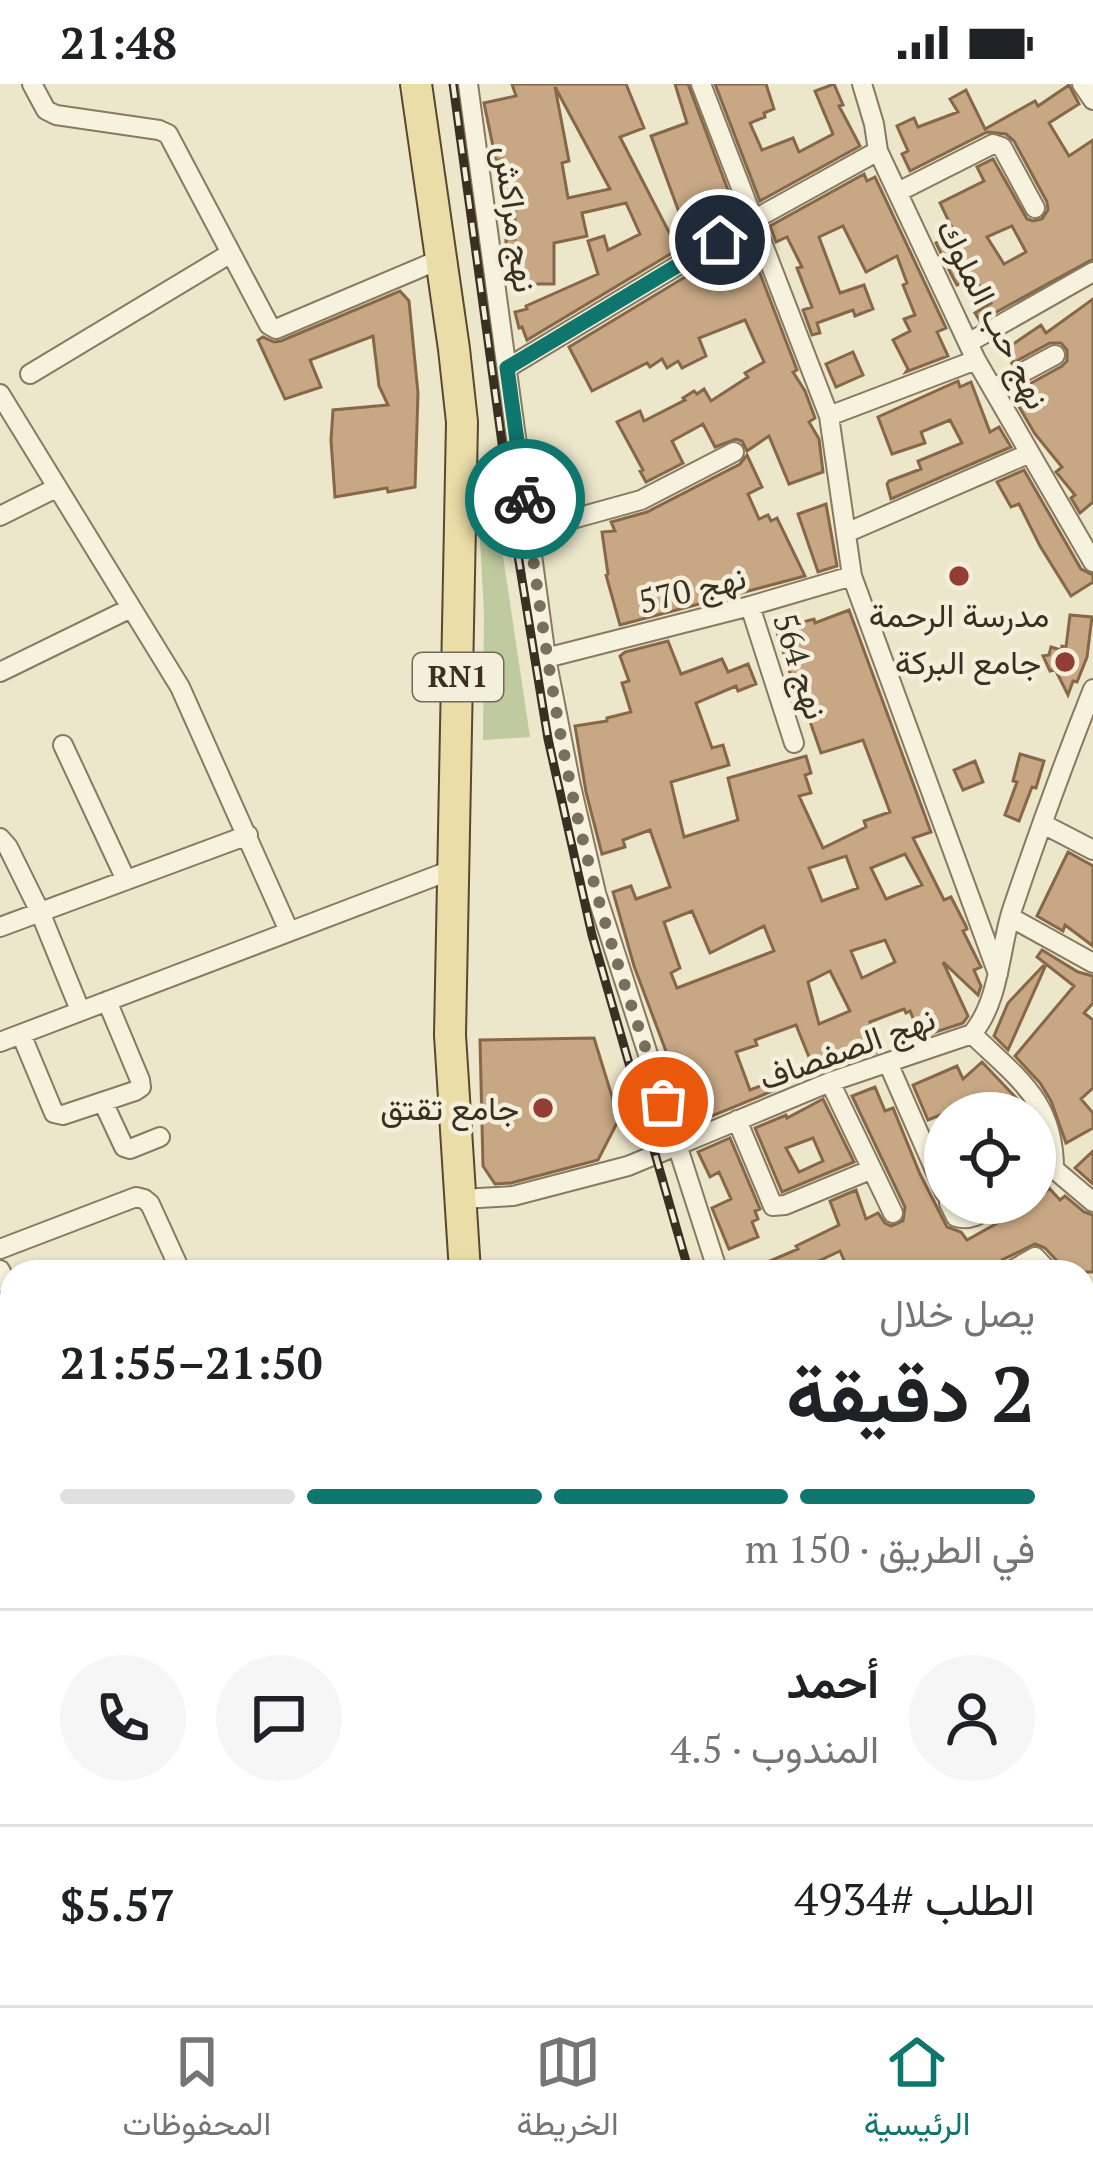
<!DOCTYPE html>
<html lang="ar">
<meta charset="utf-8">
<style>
body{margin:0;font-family:"PT Serif",Vazirmatn,serif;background:#f6f6f6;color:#202124;direction:rtl;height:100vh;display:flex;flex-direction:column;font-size:45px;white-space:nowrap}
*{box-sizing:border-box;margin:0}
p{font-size:39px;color:#757577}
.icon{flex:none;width:66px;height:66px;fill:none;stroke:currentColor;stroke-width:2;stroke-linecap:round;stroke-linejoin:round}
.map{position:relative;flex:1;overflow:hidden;direction:ltr}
.details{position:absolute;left:0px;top:1176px;width:1095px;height:747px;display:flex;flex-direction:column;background:#fff;border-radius:36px 36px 0 0;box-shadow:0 3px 9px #0004;direction:rtl}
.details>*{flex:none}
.buttons{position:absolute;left:924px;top:1008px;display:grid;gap:24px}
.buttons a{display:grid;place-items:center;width:132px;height:132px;border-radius:50%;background:#fff;box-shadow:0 3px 9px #0004;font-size:60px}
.pin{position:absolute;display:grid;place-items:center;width:102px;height:102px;color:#fff;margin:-51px;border:6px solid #fff;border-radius:50%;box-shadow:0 3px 12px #0007}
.courier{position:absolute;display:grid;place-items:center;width:120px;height:120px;margin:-60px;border:9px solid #0f766e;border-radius:50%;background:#fff;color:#222;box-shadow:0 3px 15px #0007}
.overview em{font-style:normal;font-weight:700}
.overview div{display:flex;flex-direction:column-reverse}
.overview{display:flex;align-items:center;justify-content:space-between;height:204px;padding:0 60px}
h1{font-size:78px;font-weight:700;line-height:90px}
.bar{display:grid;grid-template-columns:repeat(4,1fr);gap:18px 12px;align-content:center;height:144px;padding:0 60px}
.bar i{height:15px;border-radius:9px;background:#e0e0e0}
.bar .on{background:#0f766e}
.bar p{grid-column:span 4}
.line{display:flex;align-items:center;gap:30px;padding:0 60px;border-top:3px solid #e0e0e0}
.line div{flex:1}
.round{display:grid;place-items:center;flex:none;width:126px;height:126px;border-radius:63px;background:#f6f6f6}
.status{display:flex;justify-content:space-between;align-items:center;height:84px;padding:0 60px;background:#fff;direction:ltr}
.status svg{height:33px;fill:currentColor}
.tabs{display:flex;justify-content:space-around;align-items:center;height:168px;border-top:3px solid #e0e0e0;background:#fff;font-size:33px;color:#757577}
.tabs a{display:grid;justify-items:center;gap:6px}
.tabs .on{color:#0f766e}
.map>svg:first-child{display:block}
</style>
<div class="status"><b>21:48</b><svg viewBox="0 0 49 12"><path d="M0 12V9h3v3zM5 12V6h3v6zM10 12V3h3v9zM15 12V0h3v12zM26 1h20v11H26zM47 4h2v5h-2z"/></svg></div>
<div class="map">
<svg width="1093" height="1921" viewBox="0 0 1093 1921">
<rect width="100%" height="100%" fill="#ece6cb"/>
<!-- green -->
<path fill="#c0ca9f" d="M476,383L490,385L530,653L483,656L484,529Z
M510,1911H626L627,1921H511Z
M633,1911H701L702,1921H634Z"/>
<!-- building -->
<path fill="#c7a784" stroke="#866747" stroke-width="3" fill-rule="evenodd" d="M512,0H626L644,44L620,53L673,156L687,150L651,52L687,39L675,0H688L737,130L527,256L522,243L519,244L515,228L527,225L526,222L598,190L588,157L604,152L608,166L640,150L626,119L582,129L587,152L554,159V200H516V179H506V155H515V126L505,127L502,105L511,104L503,75L496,77L484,19L516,12ZM555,3L610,105L568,114L562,79L569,77Z
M715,0H766L774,25L764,29L765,33L750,39L762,66L793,54L799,68L833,50L815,7L834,0L843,21L839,22L860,62L760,117Z
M1069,1L1079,20L1049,39L1069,72L1093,56V175L980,237L975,229L991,219L974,193L957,201L951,190L936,159L955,150L940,119L984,97L977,83L993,75L1027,135L1033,137L1042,135L1048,126L1047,118L1014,57L1006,50L987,48L910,87L902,70L908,67L897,42L914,34L918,43L958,28L950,15L966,6L985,45L1035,17L1038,22ZM1012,142L1026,168L1004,180L987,153Z
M864,90L867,97L875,93L946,244L937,248L948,272L906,288L908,285L893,256L910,247L904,235L915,231L903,201L907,199L897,172L866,188L843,142L819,153L840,209L864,201L873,225L855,232L853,226L817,239L820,249L812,251L803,226L812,223L797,184L802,183L787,153L776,158L770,142Z
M751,166L797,286L793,288L805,307L815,334L809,338L819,355L823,388L789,400L769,352L747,367L742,357L736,355L715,363L703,340L672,357L683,379L646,398L640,387L643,386L617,338L640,327L644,337L685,316L683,314L694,307L697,310L704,305L711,317L748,293L745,289L764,278L745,236L699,254L706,272L682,284L678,277L667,284L662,275L650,283L647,279L592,307L569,263L700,184L704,192Z
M400,207L409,217L418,309L415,403L388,408L387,404L335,413L331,356L333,326L388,321L379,302L373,252L310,276L321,303L285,315L258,256L263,253L274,258L281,257Z
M1093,215V418L1080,429L1071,414L1075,411L1056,388L1062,383L1035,350L1014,314L1026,307L1024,303L1062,282L1067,277V266L1061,259H1050L1011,280L1013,277L1006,265L1041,241L1046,249Z
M853,268L863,291L836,303L826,280Z
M958,297L960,303L971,298L990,348L999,343L1011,363L891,415L887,400L889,397L921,385L918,377L962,359L950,336L921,348L925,359L892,370L878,333Z
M747,371L762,403L748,410L759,435L768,431L771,437L777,434L805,492L620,541L606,491L608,490L602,448L615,447L611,438L647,428L740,380Z
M1024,386L1081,485L1093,491V498L1071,512L1040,462L1019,420L1011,423L997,398Z
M826,420L837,482L818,488L798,430Z
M849,526L931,748L913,754L944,816L951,813L966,842L967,845L963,847L981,883L974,886L981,902L978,911L943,878L968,932L963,939L921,953L910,927L906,929L904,925L870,938L880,967L856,975L855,971L827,983L823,973L811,978L796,941L755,956L757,961L736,968L750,1006L771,998L775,1006L707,1034L703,1021L688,1026L634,882L613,808L631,802L636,815L670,803L650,746L623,756L625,763L602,770L586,708L575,642L607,637V634L631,628L622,599L629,597L620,572L625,568L668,557L681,590L722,575L728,588L748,580L756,600L738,607L736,602L696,619L712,664L723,661L729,681L671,698L684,753L738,736L728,694L806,672L811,689L805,691L811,709L799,712L823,764L866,743L864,737L890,728L863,656L821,669L806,626L802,627L776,545L814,535L815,539ZM905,770L922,801L886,815L871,784ZM846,772L858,804L822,817L809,784ZM692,827L710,869L764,842L774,867L677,904L671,889L680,884L664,838ZM885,856L895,878L862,894L851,867ZM830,887L850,927L819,940L808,898Z
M1070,531L1092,533L1087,573L1077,598L1073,597L1068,611L1055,585L1050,587L1043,572L1049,571L1051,563L1061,566L1062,562L1066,563Z
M1020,670L1044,677L1036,704L1032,703L1019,737L1005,731L1017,698L1013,697Z
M975,677L983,698L963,706L954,686Z
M1068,768L1093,782V862L1065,841L1063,847L1037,832Z
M1042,866L1078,888L1093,892V919L1084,929L1093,936V1004L1081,1015L1093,1029V1044L1066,1059L1051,1017L1040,999L1015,972L1074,902L1037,873Z
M1043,882L1045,883L1008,966L994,952L1008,919Z
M594,954L619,1035L598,1076L511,1099L495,1100L483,1082L480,956Z
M982,978L1020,1018L1006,1029H945L928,1036L913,1001L957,982L963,995Z
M875,1003L885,1027L893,1024L920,1090L947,1143L961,1148L967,1156L1010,1132L1007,1128L1011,1119H1035L1049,1104L1060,1116L1065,1112L1084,1128L1093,1131V1188H1062L1059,1179L1045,1164L1035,1160L1002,1176L996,1188H849L840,1167L806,1183L805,1181L788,1188H744L798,1165L796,1162L839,1141L830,1117L856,1106L866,1135L878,1129L885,1139L891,1142L903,1137L905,1123L852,1012Z
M823,1015L854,1078L782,1108L755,1044L786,1031L787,1034ZM813,1054L823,1077L799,1088L786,1064Z
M730,1054L760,1125L755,1127L758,1135L752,1138L758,1153L729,1165L712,1124L731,1115L719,1088L710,1093L698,1068Z
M1093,1067V1100L1075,1084Z"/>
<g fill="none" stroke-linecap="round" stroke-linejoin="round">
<!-- street casing -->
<g stroke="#887a60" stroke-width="22">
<path id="street" d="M32,0L46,26L56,31L159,46L168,50L269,241L276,245L441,175
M468,0L546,574L571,702L596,809L718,1188
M701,0L829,332L852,492L998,890
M862,0L874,40L878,67L976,276L1093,478
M1082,0L1093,16
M898,108L993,60L1002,63L1035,124
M968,259L1093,188
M507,284L755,135L878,67
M30,290L231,169
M994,304L1055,271
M0,310L180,603L289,847
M829,332L976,276
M0,432L56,404
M529,447L641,416L734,368
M846,449L1030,369
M750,522L794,659
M546,574L750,522L852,492
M0,588L131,524
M63,661L126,796
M1043,740L1093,766
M0,754L8,763L40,828L80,926
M1010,833L1093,879
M0,843L248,751
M21,950L54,1029L63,1031L135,1007L141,1003L140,996L107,917
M972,950C1017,994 1054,1016 1054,1085
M0,958L454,785
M888,979L945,1109
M830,998L893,1129
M103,1018L124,1063L130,1065L160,1053
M737,1036L773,1122L785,1121L870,1086
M1054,1085L1093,1118
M461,1115L513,1112L628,1082L830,998L972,950C1000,916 999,867 1012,826C1037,752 1064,678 1093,605
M949,1119L956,1133C972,1138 985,1127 998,1119
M0,1165L136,1113L144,1115L150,1120L181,1188
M0,1186L12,1210
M1009,1188L1035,1173L1049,1188
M1083,1224L1093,1235
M1083,1360L1093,1353
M1083,1449L1093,1443
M0,1628L12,1661
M1083,1633L1093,1649
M0,1704L12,1700
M1083,1850L1093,1846
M0,1888L12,1885
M97,1911L99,1921
M891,1911L894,1921
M935,1911L937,1921"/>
</g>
<!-- primary casing -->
<g stroke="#574834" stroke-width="34">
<path id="primary" d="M416,0L454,265L462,338L450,951L465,1188
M439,1921L440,1911"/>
</g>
<!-- street -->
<use href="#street" stroke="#f7f2de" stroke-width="18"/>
<!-- primary -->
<use href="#primary" stroke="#ebdda7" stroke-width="30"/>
<!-- rail casing -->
<g stroke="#3a3022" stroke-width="9">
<path id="rail" d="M453,0L514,447L548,655L592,851L689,1188
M909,1911L912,1921"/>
</g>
<!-- rail -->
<use href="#rail" stroke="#f4efda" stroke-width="4.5" stroke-dasharray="14" stroke-linecap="butt"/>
</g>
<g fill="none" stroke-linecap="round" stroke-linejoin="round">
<!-- done -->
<path stroke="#78705d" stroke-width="12" stroke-dasharray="0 21.6" d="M525,415C543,547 560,678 596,806C615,877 641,948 663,1018"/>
<!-- route -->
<path stroke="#0f766e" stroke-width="15" d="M525,415L507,284L720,156"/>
</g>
<!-- markers -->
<g fill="#933e34" stroke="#f4efda" stroke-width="4.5">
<circle cx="959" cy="492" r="12"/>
<circle cx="1065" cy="578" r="12"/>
<circle cx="543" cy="1024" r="12"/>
</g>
<g text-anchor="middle" stroke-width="9" stroke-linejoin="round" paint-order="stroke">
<!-- shield labels -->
<rect fill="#f4efda" stroke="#726959" stroke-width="3" x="413" y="569" width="90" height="48" rx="9"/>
<g font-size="30" font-weight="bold" fill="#3a3022">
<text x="458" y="603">RN1</text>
</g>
<!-- street labels -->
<g font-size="33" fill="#3a3022" stroke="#f4efda">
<text transform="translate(516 135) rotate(82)" y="12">نهج مراكش</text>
<text transform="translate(993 230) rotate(63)" y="12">نهج حب الملوك</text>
<text transform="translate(692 505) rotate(-14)" y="12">نهج 570</text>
<text transform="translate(801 582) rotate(72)" y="12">نهج 564</text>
<text transform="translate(847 964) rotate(-20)" y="12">نهج الصفصاف</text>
</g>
<!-- poi labels -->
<g font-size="33" fill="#3a3022" stroke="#f4efda" text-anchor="end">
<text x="959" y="543" text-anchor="middle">مدرسة الرحمة</text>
<text x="1041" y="590">جامع البركة</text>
<text x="519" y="1036">جامع تقتق</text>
</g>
</g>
</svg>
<div class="buttons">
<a><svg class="icon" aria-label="locate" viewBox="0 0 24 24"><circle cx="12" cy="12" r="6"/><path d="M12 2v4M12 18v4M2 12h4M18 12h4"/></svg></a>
</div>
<div class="pin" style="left:663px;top:1018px;background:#ea580c"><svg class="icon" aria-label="bag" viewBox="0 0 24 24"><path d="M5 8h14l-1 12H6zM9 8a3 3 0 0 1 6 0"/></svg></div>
<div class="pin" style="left:720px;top:156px;background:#1f2937"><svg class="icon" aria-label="home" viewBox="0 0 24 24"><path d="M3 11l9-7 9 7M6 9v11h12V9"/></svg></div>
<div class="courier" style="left:525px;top:415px"><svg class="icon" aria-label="bike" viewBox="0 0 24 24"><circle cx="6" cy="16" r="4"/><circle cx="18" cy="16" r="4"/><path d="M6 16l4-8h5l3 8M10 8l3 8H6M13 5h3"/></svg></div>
<section class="details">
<div class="overview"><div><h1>2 دقيقة</h1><p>يصل خلال</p></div><em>21:50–21:55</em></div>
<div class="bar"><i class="on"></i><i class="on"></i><i class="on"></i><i></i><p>في الطريق · 150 m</p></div>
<div class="line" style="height:216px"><a class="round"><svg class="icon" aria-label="person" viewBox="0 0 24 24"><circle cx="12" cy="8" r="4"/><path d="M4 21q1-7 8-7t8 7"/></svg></a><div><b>أحمد</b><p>المندوب · 4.5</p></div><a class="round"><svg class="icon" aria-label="chat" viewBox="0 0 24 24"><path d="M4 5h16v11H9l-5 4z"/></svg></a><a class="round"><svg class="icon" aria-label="phone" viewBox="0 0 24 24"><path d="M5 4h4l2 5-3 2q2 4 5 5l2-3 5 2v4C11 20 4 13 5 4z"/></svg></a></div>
<div class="line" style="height:156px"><div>الطلب #4934</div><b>$5.57</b></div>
</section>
</div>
<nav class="tabs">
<a class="on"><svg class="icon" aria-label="home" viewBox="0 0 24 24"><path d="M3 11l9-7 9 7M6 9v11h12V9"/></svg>الرئيسية</a>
<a><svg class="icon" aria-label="map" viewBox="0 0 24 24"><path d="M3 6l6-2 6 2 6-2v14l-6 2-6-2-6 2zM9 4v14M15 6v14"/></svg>الخريطة</a>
<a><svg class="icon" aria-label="saved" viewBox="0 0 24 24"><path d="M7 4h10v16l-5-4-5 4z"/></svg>المحفوظات</a>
</nav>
